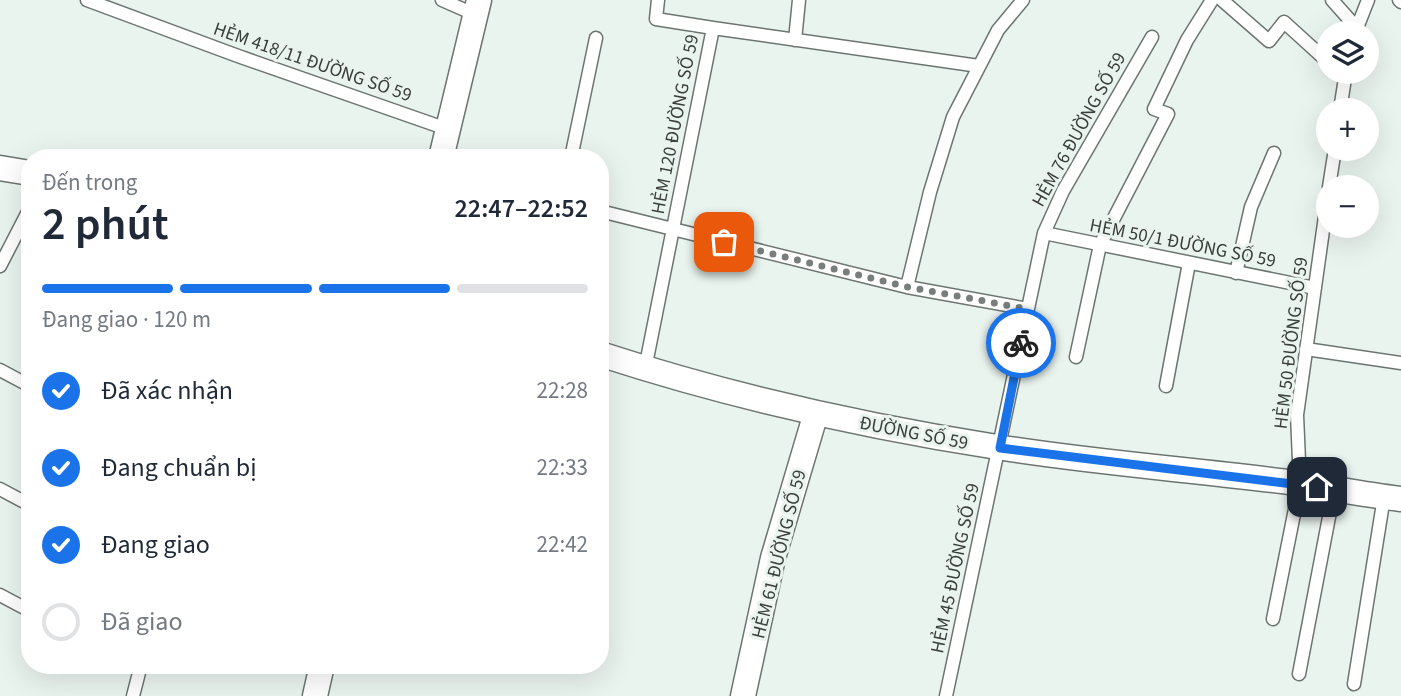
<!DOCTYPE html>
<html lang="vi">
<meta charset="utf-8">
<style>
body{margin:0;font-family:"Source Sans 3",sans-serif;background:#f2f2f3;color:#1f2937;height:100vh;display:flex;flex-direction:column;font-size:26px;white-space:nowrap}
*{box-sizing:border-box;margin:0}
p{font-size:23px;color:#747a83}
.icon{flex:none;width:38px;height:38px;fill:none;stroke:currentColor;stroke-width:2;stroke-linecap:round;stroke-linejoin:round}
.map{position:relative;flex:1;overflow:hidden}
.side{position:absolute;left:21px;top:149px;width:588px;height:525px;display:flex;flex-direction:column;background:#fff;border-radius:28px;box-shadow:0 7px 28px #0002}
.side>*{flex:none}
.fabs{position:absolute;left:1316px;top:21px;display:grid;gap:14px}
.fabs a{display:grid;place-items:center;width:63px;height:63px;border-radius:50%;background:#fff;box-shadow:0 7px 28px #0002;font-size:35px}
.pin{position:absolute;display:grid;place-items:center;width:60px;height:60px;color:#fff;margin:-30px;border-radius:14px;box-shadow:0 4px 10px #0006}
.courier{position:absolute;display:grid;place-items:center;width:70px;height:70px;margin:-35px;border:5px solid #1a73e8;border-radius:50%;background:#fff;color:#222;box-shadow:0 2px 9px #0007}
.headline em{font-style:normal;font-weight:600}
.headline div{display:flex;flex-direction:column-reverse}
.headline{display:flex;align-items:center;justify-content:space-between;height:119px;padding:0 21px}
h1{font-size:46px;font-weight:600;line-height:52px}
.bar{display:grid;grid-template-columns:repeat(4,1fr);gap:10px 7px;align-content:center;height:84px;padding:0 21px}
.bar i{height:9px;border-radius:5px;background:#e0e1e3}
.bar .active{background:#1a73e8}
.bar p{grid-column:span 4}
ol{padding:0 21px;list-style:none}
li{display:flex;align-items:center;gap:21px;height:77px}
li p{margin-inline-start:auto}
li .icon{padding:7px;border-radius:50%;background:#1a73e8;color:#fff;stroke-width:4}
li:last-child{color:#747a83}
li i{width:38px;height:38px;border:4px solid #e0e1e3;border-radius:50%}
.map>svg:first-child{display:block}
</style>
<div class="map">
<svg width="1401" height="696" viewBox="0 0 1401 696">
<rect width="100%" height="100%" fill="#eaf4ef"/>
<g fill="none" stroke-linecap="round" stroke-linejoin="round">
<!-- service casing -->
<g stroke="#6c7570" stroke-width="15">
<path id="service" d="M87,0L238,56L447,129
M442,0L476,15
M1222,0L1269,41L1284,22L1328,62
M1332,0L1356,27
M1399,0L1401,2
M713,28L979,66
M1355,33L1368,0
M795,40L799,0
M1340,110L1346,72
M571,158L596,38
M1329,187L1335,149
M600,211L907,287L1028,309
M1044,233L1315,288
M0,266L30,208
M1236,273L1251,207L1274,153
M907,287L930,192L953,117L998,30L1023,0
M1306,349L1401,363
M1076,357L1100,245L1168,114L1154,109L1187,40L1212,0
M645,369L713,28L656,19L658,0
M0,370L30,386
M1166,386L1189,263
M0,489L30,505
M0,595L30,611
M1273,619L1300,484L1297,415L1328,195
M1299,674L1334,491
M1354,684L1384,497
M133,696L141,665
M946,696L1044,233L1063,191L1152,37"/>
</g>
<!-- minor casing -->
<g stroke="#6c7570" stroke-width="27">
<path id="minor" d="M441,158L479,0
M0,168L30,173
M600,354C729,396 863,426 997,447C1096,463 1197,470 1296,483C1331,488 1366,495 1401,499
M315,696L322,665
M743,696L773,558L816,413"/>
</g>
<!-- service -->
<use href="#service" stroke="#fff" stroke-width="12"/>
<!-- minor -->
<use href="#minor" stroke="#fff" stroke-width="24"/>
</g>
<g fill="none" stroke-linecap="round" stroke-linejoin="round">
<!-- done -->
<path stroke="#787e7b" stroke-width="7" stroke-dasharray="0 12.6" d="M724,242L907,287L1028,309L1021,343"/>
<!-- route -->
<path stroke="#1a73e8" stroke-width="9" d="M1021,343L1000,448L1317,487"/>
</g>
<g text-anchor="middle" stroke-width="6" stroke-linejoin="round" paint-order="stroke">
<!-- street labels -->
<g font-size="19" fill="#3a3e3c" stroke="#eaf4ef">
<text transform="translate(313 61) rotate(19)" y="7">HẺM 418/11 ĐƯỜNG SỐ 59</text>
<text transform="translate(674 124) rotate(-79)" y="7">HẺM 120 ĐƯỜNG SỐ 59</text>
<text transform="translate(1078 129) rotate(-61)" y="7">HẺM 76 ĐƯỜNG SỐ 59</text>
<text transform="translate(1183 242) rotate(11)" y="7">HẺM 50/1 ĐƯỜNG SỐ 59</text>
<text transform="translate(1290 343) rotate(-83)" y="7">HẺM 50 ĐƯỜNG SỐ 59</text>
<text transform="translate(914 432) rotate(11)" y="7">ĐƯỜNG SỐ 59</text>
<text transform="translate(778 554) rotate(-76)" y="7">HẺM 61 ĐƯỜNG SỐ 59</text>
<text transform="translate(954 568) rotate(-78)" y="7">HẺM 45 ĐƯỜNG SỐ 59</text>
</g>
</g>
</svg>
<div class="fabs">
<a><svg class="icon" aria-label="layers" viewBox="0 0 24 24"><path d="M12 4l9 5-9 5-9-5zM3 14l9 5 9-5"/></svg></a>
<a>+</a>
<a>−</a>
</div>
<div class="pin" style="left:724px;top:242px;background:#ea580c"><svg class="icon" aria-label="bag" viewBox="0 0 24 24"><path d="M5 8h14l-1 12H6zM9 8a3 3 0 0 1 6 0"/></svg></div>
<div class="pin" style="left:1317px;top:487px;background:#1f2937"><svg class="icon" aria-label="home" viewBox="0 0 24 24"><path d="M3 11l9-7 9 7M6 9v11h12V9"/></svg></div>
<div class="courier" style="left:1021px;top:343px"><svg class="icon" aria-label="bike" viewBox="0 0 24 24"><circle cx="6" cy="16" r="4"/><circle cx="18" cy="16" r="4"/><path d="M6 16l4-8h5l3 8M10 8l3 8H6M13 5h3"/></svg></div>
<section class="side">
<div class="headline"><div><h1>2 phút</h1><p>Đến trong</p></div><em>22:47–22:52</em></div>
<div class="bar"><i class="active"></i><i class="active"></i><i class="active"></i><i></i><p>Đang giao · 120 m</p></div>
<ol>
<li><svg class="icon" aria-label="check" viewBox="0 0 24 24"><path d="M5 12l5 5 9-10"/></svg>Đã xác nhận<p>22:28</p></li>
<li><svg class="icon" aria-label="check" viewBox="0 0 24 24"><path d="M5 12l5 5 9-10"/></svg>Đang chuẩn bị<p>22:33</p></li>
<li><svg class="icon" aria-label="check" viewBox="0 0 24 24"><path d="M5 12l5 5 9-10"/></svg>Đang giao<p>22:42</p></li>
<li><i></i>Đã giao</li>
</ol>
</section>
</div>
